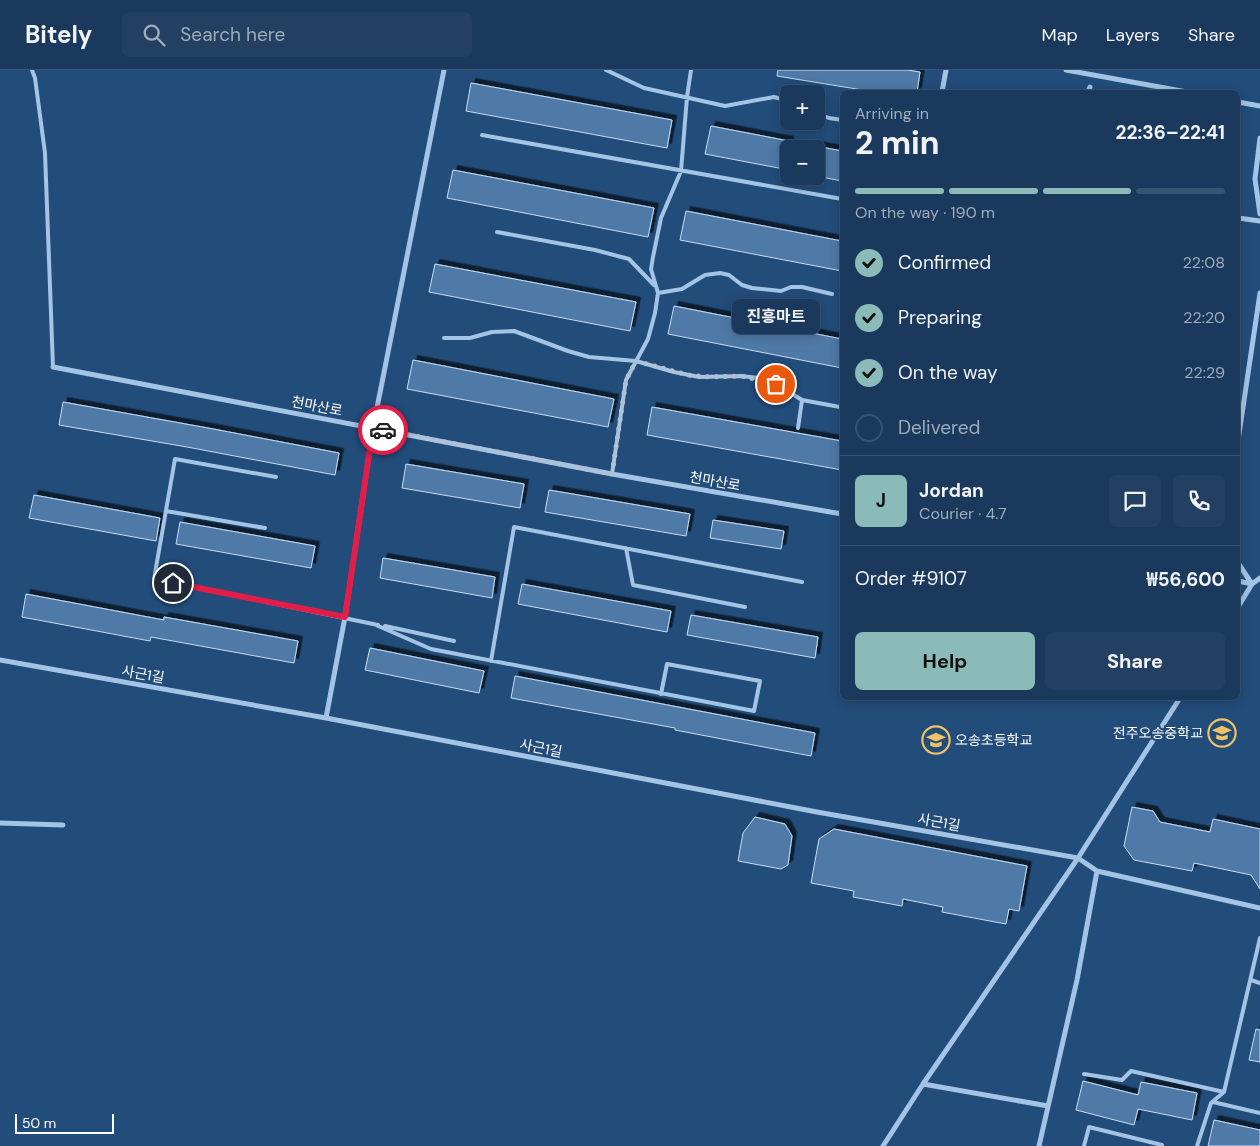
<!DOCTYPE html>
<meta charset="utf-8">
<style>
body{margin:0;font-family:"DM Sans","Noto Sans KR",sans-serif;background:#234062;color:#f1f3f6;height:100vh;display:flex;flex-direction:column;font-size:19px;white-space:nowrap}
*{box-sizing:border-box;margin:0}
p{font-size:16px;color:#9facbb}
.icon{flex:none;width:28px;height:28px;fill:none;stroke:currentColor;stroke-width:2;stroke-linecap:round;stroke-linejoin:round}
.map{position:relative;flex:1;overflow:hidden}
.details{position:absolute;left:840px;top:20px;width:400px;height:610px;display:flex;flex-direction:column;background:#1a395c;border-radius:8px;box-shadow:0 2px 12px #0003,0 0 0 1px #385372}
.details>*{flex:none}
.fabs{position:absolute;left:780px;top:15px;display:grid;gap:10px}
.fabs a{display:grid;place-items:center;width:45px;height:45px;border-radius:8px;background:#1a395c;box-shadow:0 2px 12px #0003,0 0 0 1px #385372;font-size:25px}
.scale{position:absolute;left:15px;bottom:12px;width:99px;box-sizing:border-box;padding-left:5px;border:2px solid #fff;border-top:0;font-size:14px;line-height:18px;white-space:nowrap;color:#fff;-webkit-text-stroke:4px #224c7a;paint-order:stroke}
.pin{position:absolute;display:grid;place-items:center;width:42px;height:42px;color:#fff;margin:-21px;border:2px solid #fff;border-radius:50%;box-shadow:0 1px 5px #0007}
.courier{position:absolute;display:grid;place-items:center;width:50px;height:50px;margin:-25px;border:4px solid #e11d48;border-radius:50%;background:#fff;color:#222;box-shadow:0 1px 6px #0007}
.bubble{position:absolute;height:35px;border-radius:8px;background:#1a395c;box-shadow:0 2px 12px #0003,0 0 0 1px #385372;font-size:16px;font-weight:700;line-height:35px;text-align:center}
.headline em{font-style:normal;font-weight:700}
.headline div{display:flex;flex-direction:column-reverse}
.headline{display:flex;align-items:center;justify-content:space-between;height:85px;padding:0 15px}
h1{font-size:32px;font-weight:700;line-height:38px}
.bar{display:grid;grid-template-columns:repeat(4,1fr);gap:8px 5px;align-content:center;height:60px;padding:0 15px}
.bar i{height:6px;border-radius:4px;background:#385372}
.bar .active{background:#8bbbb9}
.bar p{grid-column:span 4}
.line{display:flex;align-items:center;gap:12px;padding:0 15px;border-top:1px solid #385372}
.line div{flex:1}
.round{display:grid;place-items:center;flex:none;width:52px;height:52px;border-radius:8px;background:#234062}
ol{padding:0 15px;list-style:none}
li{display:flex;align-items:center;gap:15px;height:55px}
li p{margin-inline-start:auto}
li .icon{padding:5px;border-radius:50%;background:#8bbbb9;color:#111;stroke-width:4}
li:last-child{color:#9facbb}
li i{width:28px;height:28px;border:2px solid #385372;border-radius:50%}
.primary-button{display:flex;gap:10px;margin-top:auto;padding:10px 15px}
.primary-button a{flex:1;height:58px;border-radius:8px;background:#8bbbb9;color:#111;font-size:20px;font-weight:700;line-height:58px;text-align:center}
.primary-button a+a{background:#234062;color:#f1f3f6}
header{display:flex;align-items:center;gap:30px;box-sizing:border-box;height:70px;padding:0 25px;background:#1a395c;border-bottom:1px solid #385372}
header strong{font-size:24px}
nav{display:flex;gap:28px;margin-inline-start:auto;font-size:18px}
.search{width:350px;height:45px;background:#234062;display:flex;align-items:center;gap:12px;box-sizing:border-box;padding:0 18px;border-radius:8px;color:#9facbb;font-size:19px}
.map>svg:first-child{display:block}
</style>
<header>
<strong>Bitely</strong>
<div class="search"><svg class="icon" aria-label="search" viewBox="0 0 24 24"><circle cx="10" cy="10" r="6"/><path d="M15 15l6 6"/></svg>Search here</div>
<nav><a>Map</a><a>Layers</a><a>Share</a></nav>
</header>
<div class="map">
<svg width="1260" height="1076" viewBox="0 0 1260 1076">
<defs>
<filter id="shadow"><feDropShadow dx="4.5" dy="-4.5" stdDeviation="0" flood-color="#0009"/></filter>
</defs>
<rect width="100%" height="100%" fill="#224c7a"/>
<!-- building -->
<path fill="#4f79a6" stroke="#c7ddf4" filter="url(#shadow)" d="M778,0H907L920,2L917,22H875L777,6Z
M471,13L672,50L667,78L466,41Z
M711,56L789,71V100L705,84Z
M816,76L842,81V111L816,106Z
M453,100L654,138L648,167L447,128Z
M686,141L842,171V201L680,170Z
M435,194L636,232L630,261L429,222Z
M674,236L842,269V298L668,264Z
M413,290L614,329L608,357L407,319Z
M63,332L208,358L339,383L335,405L187,377L59,355Z
M652,337L842,371V400L647,365Z
M406,394L524,414L520,438L402,418Z
M549,420L690,444L686,466L545,442Z
M34,425L160,448L156,471L29,448Z
M713,450L784,461L781,479L710,468Z
M180,452L315,476L311,498L176,474Z
M383,488L495,507L492,528L380,508Z
M522,514L671,541L667,562L518,534Z
M26,524L164,550V547L298,571L294,593L151,567L150,571L22,547Z
M691,545L818,567L815,588L687,565Z
M370,578L484,601L479,623L365,600Z
M515,606L815,663L811,686L675,660V658L511,628Z
M1132,737L1153,741L1160,752L1210,762L1213,749L1260,759V819L1251,805L1194,793L1192,801L1134,790L1124,776Z
M755,747L785,754L792,766L788,795L781,799L738,791L743,763Z
M834,759L1027,796L1019,841L1009,839L1006,854L942,842L943,837L903,829L902,836L853,827L854,821L811,813L819,769Z
M1256,959L1260,960V992L1249,990Z
M1083,1011L1138,1025L1141,1012L1197,1023L1192,1050L1138,1039L1134,1055L1076,1040Z
M1214,1050L1260,1060V1076H1208Z"/>
<g fill="none" stroke-linecap="round" stroke-linejoin="round">
<!-- service -->
<path stroke="#a4c4e5" stroke-width="4" d="M32,0L35,8L45,83L53,297
M606,0L644,18L725,36L774,27L789,31
M816,43L829,48L842,50
M482,65L842,129
M497,162L595,180L629,189L654,215
M658,223L682,219L705,205L720,203L729,205L742,215L752,218L781,221L791,217H802L832,224
M444,268H470L492,262L514,261L568,281L589,287L636,291L674,302L699,307L741,306L759,308L776,314L802,330L840,337L842,335
M798,358L802,330
M612,404L626,310L648,269L655,243L658,223L651,199L653,187L661,148L681,101L687,27L691,0
M276,407L175,389L154,509L378,555
M166,441L265,458
M626,478L633,515L745,537
M376,555L431,579L754,641L760,611L667,594L661,624
M385,556L454,571
M491,591L514,457L802,512
M1251,910L1260,913
M1084,1004L1122,1010L1131,1001L1224,1022
M1213,1032L1260,1043
M1084,1076L1089,1057L1162,1075V1076
M1197,1076L1211,1033L1224,1022L1260,868"/>
<!-- minor -->
<path stroke="#a4c4e5" stroke-width="5" d="M1066,0L1187,22
M942,22L946,0
M1088,22L1090,17
M1238,32L1260,36
M1260,68L1255,109L1260,144
M1238,148L1260,151
M53,297L612,404L842,444
M1238,371L1260,223
M1238,493L1252,514L1238,537
M1238,511L1252,514L1260,508
M0,590L326,648L817,742L1078,788L1097,801L1260,838
M326,648L345,547L373,358L444,0
M0,753L63,755
M923,1014L1048,1036
M883,1076L923,1014L1078,788L1180,628
M1039,1076L1077,910L1097,801"/>
</g>
<g fill="none" stroke-linecap="round" stroke-linejoin="round">
<!-- done -->
<path stroke="#b2c0d0" stroke-width="5" stroke-dasharray="0 9" d="M383,360L612,404L626,310L636,291L688,305L711,307L741,306L776,314"/>
<!-- route -->
<path stroke="#e11d48" stroke-width="6" d="M173,513L345,547L373,358L383,360"/>
</g>
<!-- icons -->
<defs>
<g id="school-ring" transform="scale(1.4375)"><circle r="9.5" fill="#224c7a" stroke="#f1c366" stroke-width="1.5"/><path d="M0-5L7-2L0 1L-7-2ZM-4 1L0 2.5L4 1V4Q0 6-4 4Z" fill="#f1c366"/></g>
</defs>
<g fill-rule="evenodd">
<use href="#school-ring" x="1222" y="663"/>
<use href="#school-ring" x="936" y="670"/>
</g>
<g text-anchor="middle" stroke-width="4.5" stroke-linejoin="round" paint-order="stroke">
<!-- street labels -->
<g font-size="14" fill="#fff" stroke="#224c7a">
<text transform="translate(317 336) rotate(11)" y="5">천마산로</text>
<text transform="translate(715 411) rotate(10)" y="5">천마산로</text>
<text transform="translate(143 604) rotate(10)" y="5">사근1길</text>
<text transform="translate(541 678) rotate(11)" y="5">사근1길</text>
<text transform="translate(939 752) rotate(10)" y="5">사근1길</text>
</g>
<!-- poi labels -->
<g font-size="14" fill="#fff" stroke="#224c7a" text-anchor="end">
<text x="1203" y="668">전주오송중학교</text>
<text x="955" y="675" text-anchor="start">오송초등학교</text>
</g>
</g>
</svg>
<div class="fabs">
<a>+</a>
<a>−</a>
</div>
<div class="scale">50 m</div>
<div class="pin" style="left:776px;top:314px;background:#ea580c"><svg class="icon" aria-label="bag" viewBox="0 0 24 24"><path d="M5 8h14l-1 12H6zM9 8a3 3 0 0 1 6 0"/></svg></div>
<div class="pin" style="left:173px;top:513px;background:#1f2937"><svg class="icon" aria-label="home" viewBox="0 0 24 24"><path d="M3 11l9-7 9 7M6 9v11h12V9"/></svg></div>
<div class="courier" style="left:383px;top:360px"><svg class="icon" aria-label="car" viewBox="0 0 24 24"><path d="M5 17H2v-5l4-1 3-4h7l3 4 3 1v5h-3M9 17h6M6 11h13"/><circle cx="7" cy="17" r="2"/><circle cx="17" cy="17" r="2"/></svg></div>
<div class="bubble" style="left:732px;top:229px;width:88px">진흥마트</div>
<section class="details">
<div class="headline"><div><h1>2 min</h1><p>Arriving in</p></div><em>22:36–22:41</em></div>
<div class="bar"><i class="active"></i><i class="active"></i><i class="active"></i><i></i><p>On the way · 190 m</p></div>
<ol>
<li><svg class="icon" aria-label="check" viewBox="0 0 24 24"><path d="M5 12l5 5 9-10"/></svg>Confirmed<p>22:08</p></li>
<li><svg class="icon" aria-label="check" viewBox="0 0 24 24"><path d="M5 12l5 5 9-10"/></svg>Preparing<p>22:20</p></li>
<li><svg class="icon" aria-label="check" viewBox="0 0 24 24"><path d="M5 12l5 5 9-10"/></svg>On the way<p>22:29</p></li>
<li><i></i>Delivered</li>
</ol>
<div class="line" style="height:90px"><b class="round" style="background:#8bbbb9;color:#111">J</b><div><b>Jordan</b><p>Courier · 4.7</p></div><a class="round"><svg class="icon" aria-label="chat" viewBox="0 0 24 24"><path d="M4 5h16v11H9l-5 4z"/></svg></a><a class="round"><svg class="icon" aria-label="phone" viewBox="0 0 24 24"><path d="M5 4h4l2 5-3 2q2 4 5 5l2-3 5 2v4C11 20 4 13 5 4z"/></svg></a></div>
<div class="line" style="height:65px"><div>Order #9107</div><b>₩56,600</b></div>
<div class="primary-button"><a>Help</a><a>Share</a></div>
</section>
</div>
